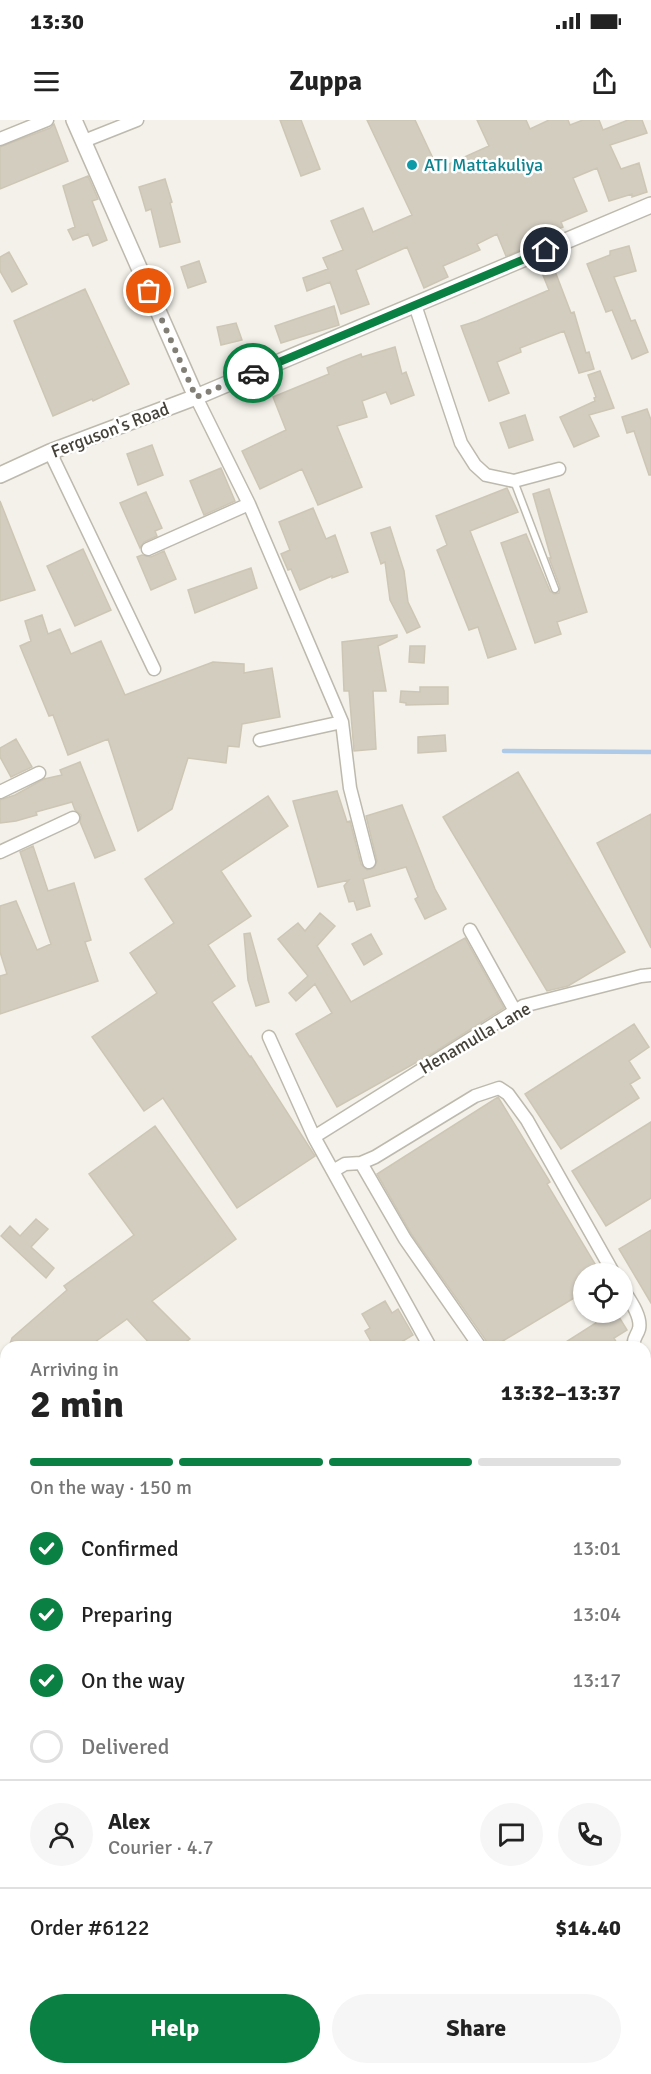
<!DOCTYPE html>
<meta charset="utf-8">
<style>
body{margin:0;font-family:Signika,sans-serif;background:#f6f6f6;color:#222;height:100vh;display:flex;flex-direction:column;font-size:22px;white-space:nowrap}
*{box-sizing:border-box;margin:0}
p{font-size:20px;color:#767676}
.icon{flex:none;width:33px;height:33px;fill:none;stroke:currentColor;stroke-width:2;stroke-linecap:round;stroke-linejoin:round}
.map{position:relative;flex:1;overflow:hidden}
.details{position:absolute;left:0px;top:1221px;width:651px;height:734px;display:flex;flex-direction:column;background:#fff;border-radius:18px 18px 0 0;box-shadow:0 2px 4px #0004}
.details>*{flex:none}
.buttons{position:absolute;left:573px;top:1143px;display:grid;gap:12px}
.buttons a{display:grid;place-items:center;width:60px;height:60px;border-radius:50%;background:#fff;box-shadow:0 2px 4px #0004;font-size:30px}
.pin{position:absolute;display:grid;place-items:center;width:51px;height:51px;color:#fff;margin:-26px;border:3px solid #fff;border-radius:50%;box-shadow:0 2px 6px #0007}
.courier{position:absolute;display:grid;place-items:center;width:60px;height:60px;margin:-30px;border:4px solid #0b8043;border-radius:50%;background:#fff;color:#222;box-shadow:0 2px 8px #0007}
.summary em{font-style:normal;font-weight:700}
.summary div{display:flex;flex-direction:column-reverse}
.summary{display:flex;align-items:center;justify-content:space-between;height:102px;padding:0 30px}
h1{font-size:39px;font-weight:700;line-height:45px}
.bar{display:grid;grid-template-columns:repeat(4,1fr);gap:9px 6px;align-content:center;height:72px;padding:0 30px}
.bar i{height:8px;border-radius:4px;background:#e0e0e0}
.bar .on{background:#0b8043}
.bar p{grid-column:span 4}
.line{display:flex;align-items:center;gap:15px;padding:0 30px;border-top:2px solid #e0e0e0}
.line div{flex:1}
.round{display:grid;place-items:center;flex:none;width:63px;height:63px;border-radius:32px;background:#f6f6f6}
ol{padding:0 30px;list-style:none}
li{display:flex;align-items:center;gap:18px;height:66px}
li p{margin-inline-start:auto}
li .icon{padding:6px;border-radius:50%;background:#0b8043;color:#fff;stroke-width:4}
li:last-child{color:#767676}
li i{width:33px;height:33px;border:3px solid #e0e0e0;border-radius:50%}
.button{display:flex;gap:12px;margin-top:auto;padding:12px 30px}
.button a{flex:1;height:69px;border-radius:36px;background:#0b8043;color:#fff;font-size:24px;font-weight:700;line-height:69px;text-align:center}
.button a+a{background:#f6f6f6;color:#222}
.status{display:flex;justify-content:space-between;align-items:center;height:42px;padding:0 30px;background:#fff;direction:ltr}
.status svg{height:16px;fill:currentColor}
header{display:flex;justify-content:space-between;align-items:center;height:78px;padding:0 30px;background:#fff;font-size:27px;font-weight:700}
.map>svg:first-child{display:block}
</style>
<div class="status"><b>13:30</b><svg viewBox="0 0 49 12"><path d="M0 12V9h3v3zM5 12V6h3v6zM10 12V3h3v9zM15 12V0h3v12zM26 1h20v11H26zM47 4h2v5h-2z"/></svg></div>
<header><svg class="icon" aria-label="menu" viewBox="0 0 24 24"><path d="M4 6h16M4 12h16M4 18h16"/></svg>Zuppa<svg class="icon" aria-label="share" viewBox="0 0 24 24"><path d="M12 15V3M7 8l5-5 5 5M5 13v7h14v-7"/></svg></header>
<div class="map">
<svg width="651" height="1954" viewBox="0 0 651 1954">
<rect width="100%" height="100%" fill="#f3f1e9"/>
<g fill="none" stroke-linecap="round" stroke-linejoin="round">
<!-- stream -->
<path stroke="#adcae8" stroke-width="4.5" d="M504,631L651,632"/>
</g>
<!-- building -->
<path fill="#d3cdc0" stroke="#cdc6b4" stroke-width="1.5" d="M280,0H301L320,49L301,56Z
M367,0H415L438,49L489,26L477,0H526L530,9L549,0H568L570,5L583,0H599L603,10L628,0H642L647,13L610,25L621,49L639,43L647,72L632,77V74L609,81L597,48L573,58L587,91L561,102L563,107L539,116L541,121L506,136L497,114L477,124L480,130L443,146L448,157L424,168L407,127L356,150L369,184L341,194L330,162L307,171L303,158L328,149L323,138L343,130L331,101L363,88L373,112L412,95Z
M54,4L68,41L0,69V27L50,8Z
M88,56L98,79L92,81L107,120L93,126L88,114L73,120L68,110L75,107L63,66Z
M165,59L172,82L170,83L180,122L160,127L151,89L146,91L139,67Z
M629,126L636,151L614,157L631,201L635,200L648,232L632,239L612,190L606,192L587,144L610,135V131Z
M9,132L27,164L12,172L0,151V137Z
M550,138L571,193L574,192L586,233L589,232L594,249L579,253L564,211L520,228L521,232L497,242L509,273L489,281L461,206L477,201L549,170L538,143Z
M199,141L206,162L188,168L181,147Z
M85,169L129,264L93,281L92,279L53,296L14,201Z
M334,186L339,205L281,223L275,206Z
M236,203L242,220L221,225L217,207Z
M395,227L402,254L406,252L414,275L391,284L386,272L362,281L367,297L337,306L362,367L318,385L302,349L260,369L242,331L286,310L273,277L329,254L327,248L343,241L361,234L362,237Z
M600,251L614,288L589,295L599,316L574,327L560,297L595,281L594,278L596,277L588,255Z
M647,289L651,300V355H649L634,311L627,313L622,297Z
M525,295L533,320L509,328L500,303Z
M152,325L163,355L138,365L127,334Z
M221,348L235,381L204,395L190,361Z
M507,368L518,392L470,411L516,529L488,538L478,507L469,510L437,430L447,425L436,396Z
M549,369L587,492L557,502L561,514L535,523L501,423L526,414L550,471L554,474L559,473L560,467L549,438H551L533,374Z
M146,372L162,408L155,411L157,416L144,422L140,428L120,383Z
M0,381L35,470L0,481Z
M313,388L326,419L335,415L348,452L332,458V456L300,470L291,449L288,450L281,434L290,430L279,402Z
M390,407L404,451L408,482L420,507L407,513L390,480L385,442L381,444L371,413Z
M83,429L111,490L75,506L47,446Z
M164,431L176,459L151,470L137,437L142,435L151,437Z
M251,448L257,468L195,493L188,470Z
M42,495L48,514L60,509L71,534L101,521L125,575L213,542L244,544V553L272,548L280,597L242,604L239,627L228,626L226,643L188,638L172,689L138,711L108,619L68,635L53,595L49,596L20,526L31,521L25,501Z
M397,515V517L378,526L386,571H373L376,629L354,631L349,571H344L342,522Z
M410,526H425L424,543L409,542Z
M420,567H448V584L406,585V583L400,582L401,571L420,572Z
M445,615L446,631L418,633V617Z
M16,619L32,647L11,657L0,637V628Z
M80,642L115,730L95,738L80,702L81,695L75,690L72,682L36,692L37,695L16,701L0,703V680L15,675L44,659L62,655L60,650Z
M518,652L625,832L568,866L547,871L443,697Z
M337,671L347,702L350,701L361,744L367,750L374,748L377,741L366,696L402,685L435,769L446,789L425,799L415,779L418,777L406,747L363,759L370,786L357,790L354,781L349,782L344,766L349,760L318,767L293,681Z
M268,676L288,706L221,751L251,796L208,825L235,866L212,882L250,937L251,936L315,1036L237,1088L163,978L144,991L92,917L157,873L130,833L174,803L145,759Z
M651,694V828L597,723Z
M33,726L48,771L74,763L91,820L85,822L98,861L0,894V856L7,854L0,832V786L16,781L37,830L51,824L20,732Z
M320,793L335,806L317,826L351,882L465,818L504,888L433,933L337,987L296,914L332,893L315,864L296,881L289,873L308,856L278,819L298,803L305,811Z
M250,813L269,882L256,886L248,860L244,814Z
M371,814L382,834L364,845L352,824Z
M634,904L649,927L629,941L640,958L630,964L639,978L561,1029L525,974Z
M498,977L550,1062L547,1064L601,1154H584V1172L493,1227H488L487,1222L412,1115L377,1054Z
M651,1002V1078L606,1106L572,1051Z
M155,1006L236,1119L152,1181L190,1219L179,1227H153L127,1199L88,1227H9L12,1218L67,1170L64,1166L134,1115L89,1054Z
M36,1099L48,1109L31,1127L54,1148L46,1158L1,1116L10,1106L20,1116Z
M651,1110V1183L619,1129Z
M385,1181L392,1193L398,1189L413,1215L393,1227H374L365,1211L370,1208L362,1194Z
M613,1192H616L627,1210L614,1218L619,1227H558Z"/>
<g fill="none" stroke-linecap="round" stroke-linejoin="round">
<!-- service casing -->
<g stroke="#bdb9ad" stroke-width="9">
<path id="service" d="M514,361L555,469"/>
</g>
<!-- minor casing -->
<g stroke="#bdb9ad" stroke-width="15">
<path id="minor" d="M0,19L47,0
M84,21L137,0
M415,185L461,323L475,345L486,355L514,361L559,349
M196,277L249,384L342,602L350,668L369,742
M50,332L154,549
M148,429L249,384
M260,620L342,602
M0,672L39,653
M0,732L73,698
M470,810L515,891
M269,917L314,1017L430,1227
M314,1017L523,886L641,856L651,855
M361,1043L405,1119L480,1227
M333,1051L345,1044L361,1043L375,1037L475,976L499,968L508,974L527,1000L614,1154
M622,1168C629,1179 642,1196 639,1209C637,1216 632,1219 634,1227
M645,1254L651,1264
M0,1364L6,1361
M645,1450L651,1446
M0,1499L6,1500
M0,1607L6,1606
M645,1647L651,1644
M0,1856L6,1857
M545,1954V1948"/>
</g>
<!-- tertiary casing -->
<g stroke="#bdb9ad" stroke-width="18">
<path id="tertiary" d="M74,0L196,277
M0,355L50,332L196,277L651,85"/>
</g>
<!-- secondary casing -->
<g stroke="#cdc69e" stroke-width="20">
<path id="secondary" d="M0,1279L6,1286
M478,1948L480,1954"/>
</g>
<!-- service -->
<use href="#service" stroke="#fff" stroke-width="6"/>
<!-- minor -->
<use href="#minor" stroke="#fff" stroke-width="12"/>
<!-- tertiary -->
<use href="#tertiary" stroke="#fff" stroke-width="15"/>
<!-- secondary -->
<use href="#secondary" stroke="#f8f2ce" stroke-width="16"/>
</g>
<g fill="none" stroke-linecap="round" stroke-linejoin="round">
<!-- done -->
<path stroke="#827f77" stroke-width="6" stroke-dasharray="0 10.8" d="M149,171L196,277L253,253"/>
<!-- route -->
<path stroke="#0b8043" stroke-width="8" d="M253,253L546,130"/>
</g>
<!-- markers -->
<circle fill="#0f9aa8" stroke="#fff" stroke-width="2" cx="412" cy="45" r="6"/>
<g text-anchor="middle" stroke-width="5" stroke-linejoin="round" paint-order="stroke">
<!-- culture labels -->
<g font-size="18" fill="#0d838f" stroke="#fff" text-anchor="start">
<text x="424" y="51">ATI Mattakuliya</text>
</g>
<!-- street labels -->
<g font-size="18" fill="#454239" stroke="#fff">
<text transform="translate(110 310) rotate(-21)" y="6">Ferguson's Road</text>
<text transform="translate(475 918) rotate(-30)" y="6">Henamulla Lane</text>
</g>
</g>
</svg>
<div class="buttons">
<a><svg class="icon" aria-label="locate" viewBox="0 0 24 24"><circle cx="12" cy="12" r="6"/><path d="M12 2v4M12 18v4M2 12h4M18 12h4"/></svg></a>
</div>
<div class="pin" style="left:149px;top:171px;background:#ea580c"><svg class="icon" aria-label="bag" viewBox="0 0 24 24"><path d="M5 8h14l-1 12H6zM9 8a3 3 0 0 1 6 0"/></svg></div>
<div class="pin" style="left:546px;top:130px;background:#1f2937"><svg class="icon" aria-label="home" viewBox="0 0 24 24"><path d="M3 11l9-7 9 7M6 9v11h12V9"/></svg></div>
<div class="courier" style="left:253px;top:253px"><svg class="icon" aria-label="car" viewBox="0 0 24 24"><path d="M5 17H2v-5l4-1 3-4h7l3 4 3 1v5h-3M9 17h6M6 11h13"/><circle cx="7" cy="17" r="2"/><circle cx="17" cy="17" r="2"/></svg></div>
<section class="details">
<div class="summary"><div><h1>2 min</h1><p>Arriving in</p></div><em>13:32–13:37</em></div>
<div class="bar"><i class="on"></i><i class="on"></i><i class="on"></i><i></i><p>On the way · 150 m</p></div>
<ol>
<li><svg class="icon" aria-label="check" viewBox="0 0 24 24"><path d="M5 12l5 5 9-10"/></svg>Confirmed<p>13:01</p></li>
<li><svg class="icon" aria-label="check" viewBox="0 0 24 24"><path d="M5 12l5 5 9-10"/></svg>Preparing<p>13:04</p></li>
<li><svg class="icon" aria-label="check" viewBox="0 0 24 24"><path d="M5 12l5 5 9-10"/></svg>On the way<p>13:17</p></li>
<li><i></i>Delivered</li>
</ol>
<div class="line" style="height:108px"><a class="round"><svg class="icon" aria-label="person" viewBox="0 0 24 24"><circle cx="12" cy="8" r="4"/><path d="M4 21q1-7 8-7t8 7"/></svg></a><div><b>Alex</b><p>Courier · 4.7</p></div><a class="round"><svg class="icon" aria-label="chat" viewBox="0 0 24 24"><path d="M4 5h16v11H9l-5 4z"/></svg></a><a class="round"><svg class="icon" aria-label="phone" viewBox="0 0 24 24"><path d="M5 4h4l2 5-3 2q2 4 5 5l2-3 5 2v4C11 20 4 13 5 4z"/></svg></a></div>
<div class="line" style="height:78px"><div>Order #6122</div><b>$14.40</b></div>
<div class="button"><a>Help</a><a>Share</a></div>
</section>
</div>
